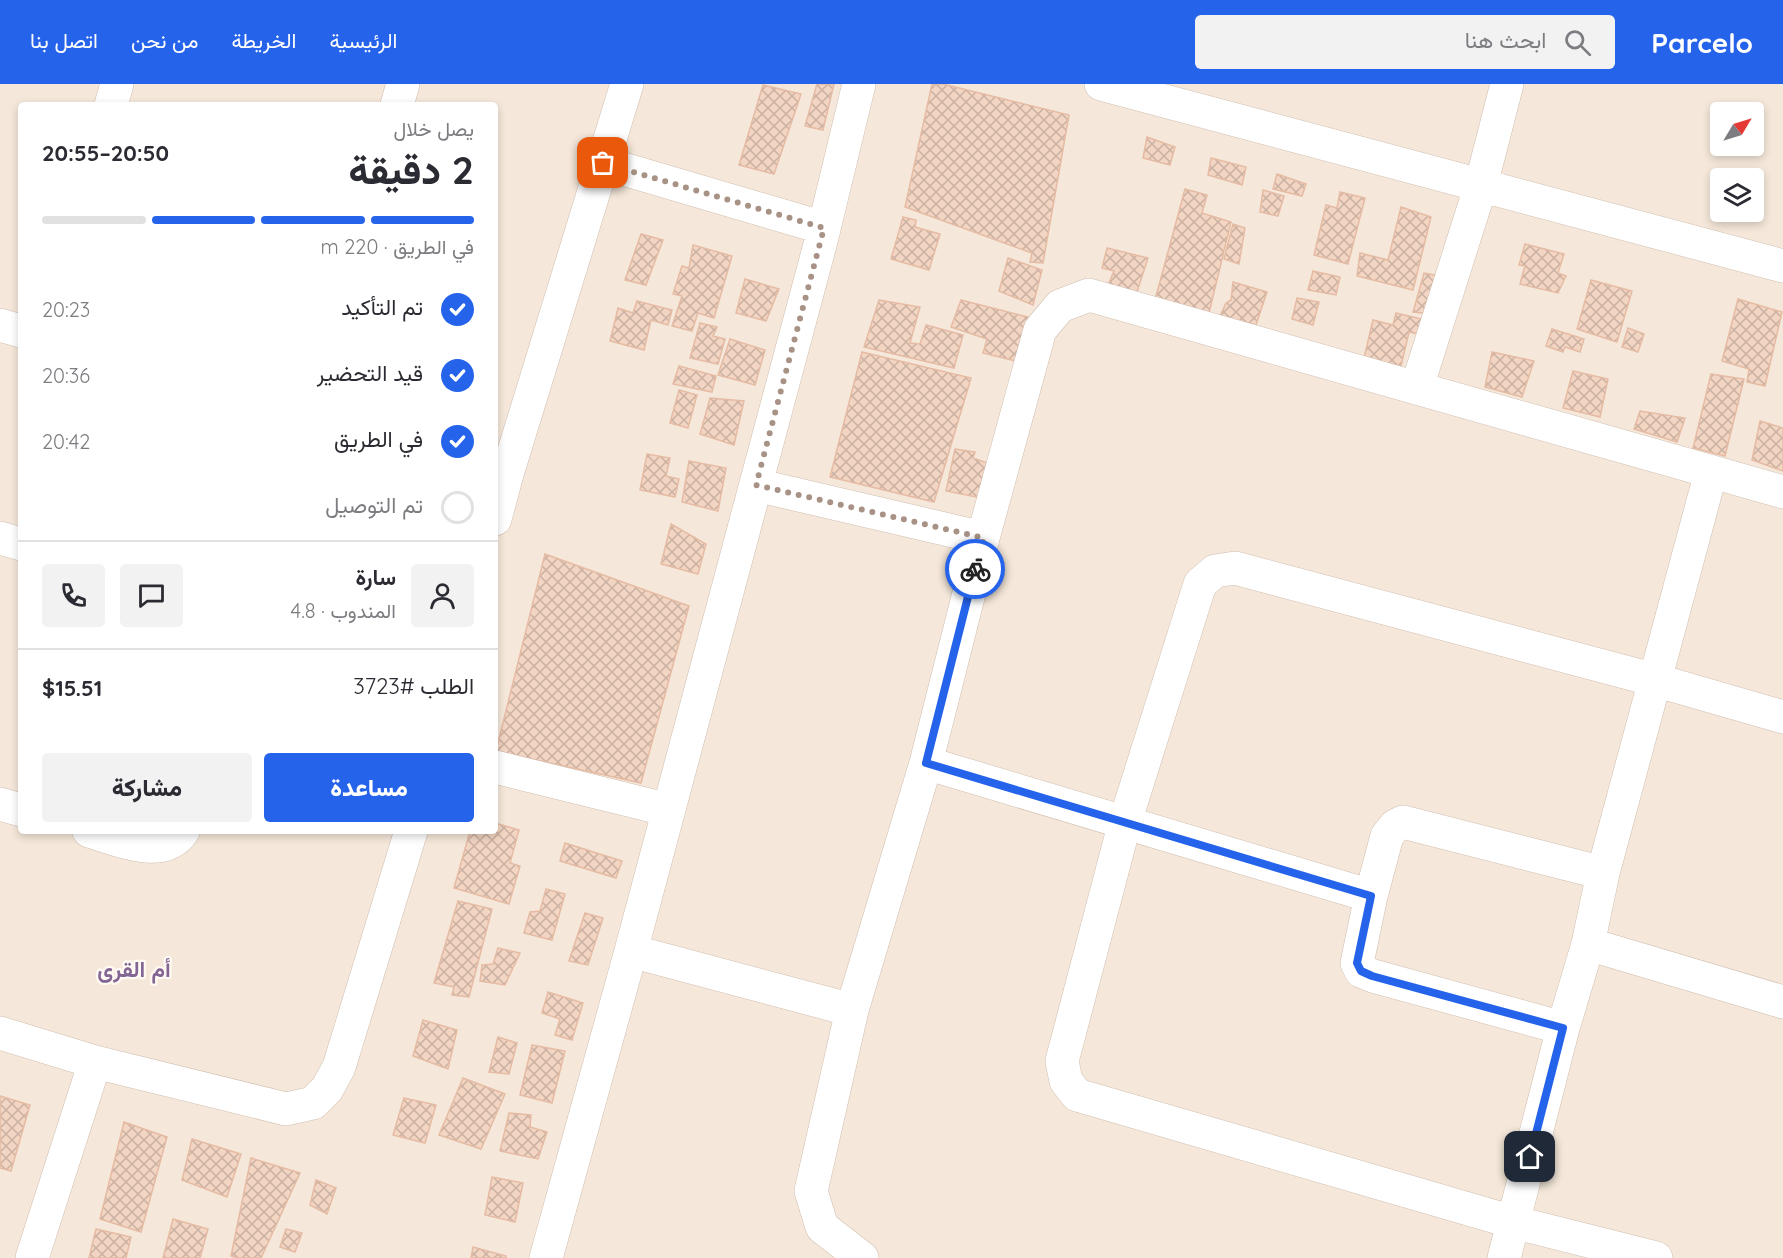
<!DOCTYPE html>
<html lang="ar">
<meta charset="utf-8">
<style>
body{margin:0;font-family:Quicksand,Vazirmatn,sans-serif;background:#f2f2f3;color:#2b2b33;direction:rtl;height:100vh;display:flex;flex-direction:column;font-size:22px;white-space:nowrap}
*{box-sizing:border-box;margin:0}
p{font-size:20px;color:#7c7c81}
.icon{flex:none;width:33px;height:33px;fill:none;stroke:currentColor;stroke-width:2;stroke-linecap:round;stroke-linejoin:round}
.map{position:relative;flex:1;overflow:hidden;direction:ltr}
.panel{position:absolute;left:18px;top:18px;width:480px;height:732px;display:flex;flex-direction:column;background:#fff;border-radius:6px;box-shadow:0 3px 9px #0003;direction:rtl}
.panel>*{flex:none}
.needle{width:39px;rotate:52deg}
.fabs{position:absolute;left:1710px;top:18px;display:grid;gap:12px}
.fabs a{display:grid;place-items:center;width:54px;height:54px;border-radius:6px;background:#fff;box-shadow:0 3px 9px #0003;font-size:30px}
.pin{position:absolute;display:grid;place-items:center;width:51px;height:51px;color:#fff;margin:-26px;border-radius:12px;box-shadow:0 3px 9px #0006}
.courier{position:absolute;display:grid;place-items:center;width:60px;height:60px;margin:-30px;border:4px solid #2563eb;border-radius:50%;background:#fff;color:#222;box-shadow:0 2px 8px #0007}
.headline em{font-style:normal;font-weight:800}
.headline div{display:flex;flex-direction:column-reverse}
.headline{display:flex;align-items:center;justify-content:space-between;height:102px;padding:0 24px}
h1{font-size:39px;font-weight:800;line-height:45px}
.bar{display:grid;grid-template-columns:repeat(4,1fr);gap:9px 6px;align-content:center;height:72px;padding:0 24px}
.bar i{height:8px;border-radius:4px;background:#e1e1e2}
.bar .on{background:#2563eb}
.bar p{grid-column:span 4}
.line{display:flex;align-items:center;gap:15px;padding:0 24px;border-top:2px solid #e1e1e2}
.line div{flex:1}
.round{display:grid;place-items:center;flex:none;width:63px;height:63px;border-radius:6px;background:#f2f2f3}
ol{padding:0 24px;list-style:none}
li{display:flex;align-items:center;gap:18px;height:66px}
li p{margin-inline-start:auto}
li .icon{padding:6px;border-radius:50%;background:#2563eb;color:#fff;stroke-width:4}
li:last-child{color:#7c7c81}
li i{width:33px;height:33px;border:3px solid #e1e1e2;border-radius:50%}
.primary-button{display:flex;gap:12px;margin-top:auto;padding:12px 24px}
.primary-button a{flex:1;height:69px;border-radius:6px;background:#2563eb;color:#fff;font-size:24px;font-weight:800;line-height:69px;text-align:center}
.primary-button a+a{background:#f2f2f3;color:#2b2b33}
header{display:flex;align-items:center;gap:36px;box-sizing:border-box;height:84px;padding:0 30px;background:#2563eb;color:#fff}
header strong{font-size:28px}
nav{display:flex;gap:33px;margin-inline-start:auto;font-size:21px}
.search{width:420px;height:54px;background:#f2f2f3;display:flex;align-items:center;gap:15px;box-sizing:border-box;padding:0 21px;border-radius:6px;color:#7c7c81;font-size:22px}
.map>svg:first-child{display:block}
</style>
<header>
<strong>Parcelo</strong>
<div class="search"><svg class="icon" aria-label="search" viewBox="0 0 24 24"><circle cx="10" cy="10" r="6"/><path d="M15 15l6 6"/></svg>ابحث هنا</div>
<nav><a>الرئيسية</a><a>الخريطة</a><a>من نحن</a><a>اتصل بنا</a></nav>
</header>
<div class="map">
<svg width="1783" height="1174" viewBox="0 0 1783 1174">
<defs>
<pattern id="building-cross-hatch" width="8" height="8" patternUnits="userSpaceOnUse" patternTransform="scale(1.5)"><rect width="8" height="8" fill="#f3d5c3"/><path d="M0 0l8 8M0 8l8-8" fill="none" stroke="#cab0a1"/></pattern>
</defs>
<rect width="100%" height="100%" fill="#fdf6ec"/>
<!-- residential -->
<path fill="#f5e8da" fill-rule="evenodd" d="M0,0H1783V1174H0ZM21,21H495V747H21ZM1720,28H1754V62H1720ZM1720,94H1754V128H1720Z"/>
<!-- building -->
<path fill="url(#building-cross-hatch)" stroke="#e6bba3" stroke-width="1.5" d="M817,0H834L823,46L805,42Z
M932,0H943L1069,31L1043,179L1030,178L1032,169L905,123Z
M763,1L801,10L774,90L739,81Z
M1147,53L1175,63L1170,81L1143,74Z
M1211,74L1246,83L1242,101L1208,91Z
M1277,90L1306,100L1302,112L1273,105Z
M1185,105L1207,111L1202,129L1231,138L1209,229L1155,216Z
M1263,106L1284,112L1278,132L1260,128Z
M1340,108L1365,114L1348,180L1314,171L1326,121L1337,124Z
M1401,123L1431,133L1413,206L1357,192L1360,169L1388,176Z
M903,133L916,136L915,143L940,150L929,186L891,175Z
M1233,140L1245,144L1239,180L1224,175Z
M641,150L663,156L646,201L625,196Z
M1525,160L1564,170L1558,189L1566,192L1558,209L1520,200L1525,182L1519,181Z
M693,161L732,172L714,234L698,229L692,247L672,242L682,212L673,210L682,182L689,184Z
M1107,164L1148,174L1137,208L1107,204L1114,187L1102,184Z
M1008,174L1042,186L1033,221L999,207Z
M1313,187L1340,193L1336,211L1308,206Z
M1424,189L1440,192L1431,230L1413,228Z
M745,195L779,205L766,237L736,229Z
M1591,196L1632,207L1617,258L1577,245Z
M1233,198L1267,208L1256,241L1220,232L1226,219L1231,216Z
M1297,214L1319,218L1313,241L1292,235Z
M1738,215L1782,228L1765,302L1747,298L1749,285L1722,277Z
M879,216L920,223L910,259L920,260L926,241L963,251L954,284L864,263Z
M961,216L1028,233L1016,277L983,269L987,255L951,243Z
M637,217L672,226L668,241L651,236L644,266L610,257L618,224L633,229Z
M1396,229L1426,236L1423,251L1409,248L1401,282L1364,274L1373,236L1393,241Z
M700,239L717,243L713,252L725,255L718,280L690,274Z
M1628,244L1644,250L1638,268L1622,263Z
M1552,245L1584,255L1580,268L1565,263L1563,268L1546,262Z
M730,255L765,266L755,301L718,291Z
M862,268L971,294L934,418L830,393Z
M1492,268L1534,277L1522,313L1485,303Z
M679,282L716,292L712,308L673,300Z
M1573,287L1608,295L1600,333L1563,324Z
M1711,290L1744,295L1725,372L1693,364Z
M679,306L697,311L688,344L670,339Z
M710,314L744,317L734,361L700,350Z
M1640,327L1685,334L1677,358L1634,345Z
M1760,337L1783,344V387L1752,376Z
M955,365L975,368L973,374L990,380L981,414L946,407Z
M647,370L670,374L666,392L679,395L675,413L640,406Z
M689,377L726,384L718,427L682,418Z
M671,440L706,460L698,490L661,480Z
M545,470L689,522L641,699L496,667Z
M495,739L519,746L510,779L520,782L509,820L454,804L470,747H495Z
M565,759L622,777L616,794L560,777Z
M546,805L565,810L552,856L524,849L530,828L540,827Z
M458,817L492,825L469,913L452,911L454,903L434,899Z
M585,829L603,834L588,881L569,877Z
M498,864L520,869L505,901L480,897L482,881L493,880Z
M548,908L583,919L572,956L555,951L560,935L542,929Z
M423,936L457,946L448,985L413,972Z
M498,953L517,959L509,990L489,988Z
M532,961L565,967L552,1019L520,1011Z
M463,994L505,1010L481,1065L439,1051Z
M0,1012L30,1021L11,1087L0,1084Z
M404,1014L436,1021L425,1059L393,1051Z
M509,1029L531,1031L530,1043L547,1048L538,1075L500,1067Z
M124,1038L167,1053L141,1148L100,1135Z
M192,1055L241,1070L227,1113L182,1096Z
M251,1074L300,1089L261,1174H237L231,1172Z
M492,1093L523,1099L515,1138L485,1131Z
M316,1096L336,1104L327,1130L310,1121Z
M173,1135L208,1145L200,1174H163Z
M96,1145L131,1153L126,1174H89Z
M286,1145L302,1149L295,1168L280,1163Z
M473,1163L506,1172V1174H471Z"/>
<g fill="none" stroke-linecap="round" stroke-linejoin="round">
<!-- street casing -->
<g stroke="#d1beb0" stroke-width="34">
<path id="street" d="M1101,0L1783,182
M111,21L117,0
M397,21L403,0
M603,79L824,144
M0,241L21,247
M1417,303L1481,101L1507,0
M495,386L507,390L495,435
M507,390L627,0
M756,401L983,454
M0,454L21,460
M926,679L1371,812
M495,683L669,726
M0,720L21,726
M89,747C116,755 163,777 183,747
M1588,860L1783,918
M631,867L852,926
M1563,944L1373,892L1361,887L1357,879L1371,812L1387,752L1395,742L1403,738L1603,789
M0,949L95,978L286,1025L313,1019L327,1005L339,983L411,747
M32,1174L95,978
M546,1174L631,867L821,157L859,0
M862,1174L822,1143L811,1107L852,926L926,679L983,454L1040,246L1060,222L1089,211L1783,408
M1504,1174L1563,944L1588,860L1603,789L1711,388
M1656,1174L1513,1138L1077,1011L1066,997L1062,977L1125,738L1200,500L1215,487L1235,484L1655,596L1783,633"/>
</g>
<!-- street -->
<use href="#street" stroke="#fff" stroke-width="33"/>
</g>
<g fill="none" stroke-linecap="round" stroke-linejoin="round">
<!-- done -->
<path stroke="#a89285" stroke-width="6" stroke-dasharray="0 10.8" d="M603,79L824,144L756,401L984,454L975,485"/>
<!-- route -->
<path stroke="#2563eb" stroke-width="8" d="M975,485L926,679L1371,812L1357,879L1361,887L1372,892L1563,944L1530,1073"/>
</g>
<g text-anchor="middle" stroke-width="4.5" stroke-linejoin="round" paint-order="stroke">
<!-- district labels -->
<g font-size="22" font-weight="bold" fill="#846695" stroke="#fffaf3">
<text x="134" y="893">أم القرى</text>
</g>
</g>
</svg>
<div class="fabs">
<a><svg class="needle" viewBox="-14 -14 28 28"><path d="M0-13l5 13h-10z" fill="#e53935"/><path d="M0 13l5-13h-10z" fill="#7c7c81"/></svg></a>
<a><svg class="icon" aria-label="layers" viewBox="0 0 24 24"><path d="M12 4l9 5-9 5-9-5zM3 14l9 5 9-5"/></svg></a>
</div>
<div class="pin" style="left:603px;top:79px;background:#ea580c"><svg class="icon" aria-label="bag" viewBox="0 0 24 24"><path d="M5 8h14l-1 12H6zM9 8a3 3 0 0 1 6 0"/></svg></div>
<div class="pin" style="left:1530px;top:1073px;background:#1f2937"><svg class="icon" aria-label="home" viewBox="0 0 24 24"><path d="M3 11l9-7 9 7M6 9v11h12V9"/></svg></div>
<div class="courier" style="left:975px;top:485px"><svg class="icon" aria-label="bike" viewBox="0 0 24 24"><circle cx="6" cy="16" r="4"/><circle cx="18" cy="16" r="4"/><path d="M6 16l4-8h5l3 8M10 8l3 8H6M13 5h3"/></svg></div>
<section class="panel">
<div class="headline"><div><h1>2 دقيقة</h1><p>يصل خلال</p></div><em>20:50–20:55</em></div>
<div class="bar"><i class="on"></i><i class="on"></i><i class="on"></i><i></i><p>في الطريق · 220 m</p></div>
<ol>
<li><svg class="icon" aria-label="check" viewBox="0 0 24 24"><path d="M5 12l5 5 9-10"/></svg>تم التأكيد<p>20:23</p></li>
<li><svg class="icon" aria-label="check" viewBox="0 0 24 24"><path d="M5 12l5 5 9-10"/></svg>قيد التحضير<p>20:36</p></li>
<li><svg class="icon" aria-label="check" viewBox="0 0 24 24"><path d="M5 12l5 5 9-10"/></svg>في الطريق<p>20:42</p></li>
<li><i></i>تم التوصيل</li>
</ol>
<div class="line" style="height:108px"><a class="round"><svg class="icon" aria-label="person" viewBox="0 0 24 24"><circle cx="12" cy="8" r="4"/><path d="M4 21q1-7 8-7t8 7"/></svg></a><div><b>سارة</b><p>المندوب · 4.8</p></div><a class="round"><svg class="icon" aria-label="chat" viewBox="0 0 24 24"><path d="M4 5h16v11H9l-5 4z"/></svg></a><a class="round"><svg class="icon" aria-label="phone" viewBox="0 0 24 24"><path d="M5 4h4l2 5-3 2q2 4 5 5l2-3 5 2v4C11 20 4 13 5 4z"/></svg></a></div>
<div class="line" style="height:78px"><div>الطلب #3723</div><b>$15.51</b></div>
<div class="primary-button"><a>مساعدة</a><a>مشاركة</a></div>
</section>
</div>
